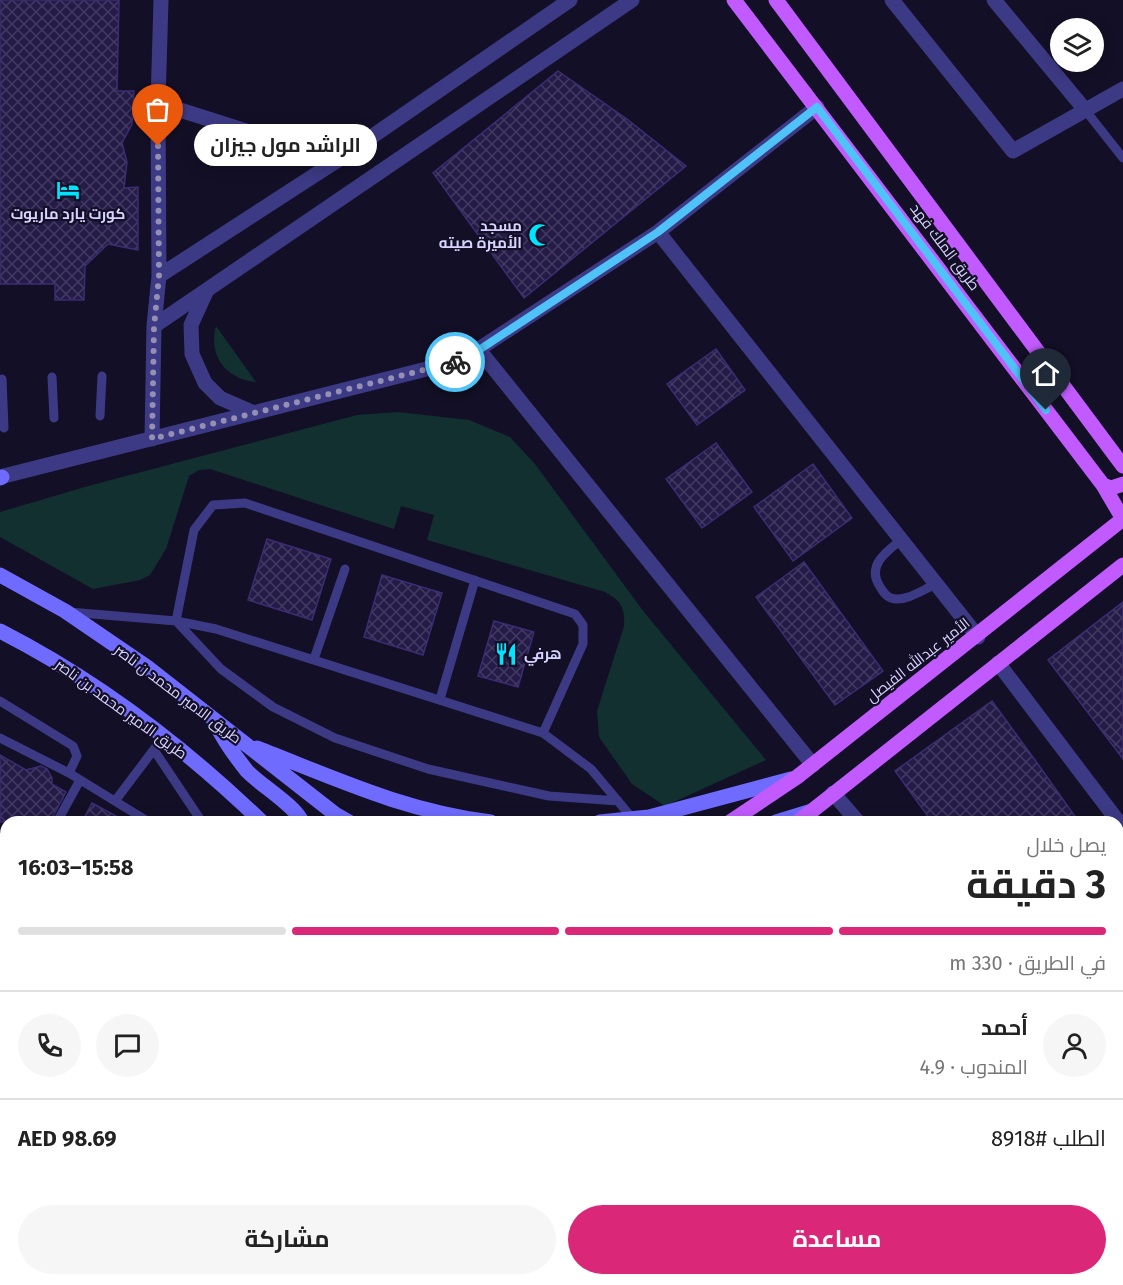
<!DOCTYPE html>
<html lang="ar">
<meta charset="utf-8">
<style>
body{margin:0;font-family:"Fira Sans",Cairo,sans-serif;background:#f6f6f6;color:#222;direction:rtl;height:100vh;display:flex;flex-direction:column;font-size:22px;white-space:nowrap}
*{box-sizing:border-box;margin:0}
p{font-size:20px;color:#767676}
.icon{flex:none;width:33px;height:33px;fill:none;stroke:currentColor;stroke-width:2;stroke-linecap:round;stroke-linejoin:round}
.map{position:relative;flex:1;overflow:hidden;direction:ltr}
.panel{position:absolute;left:0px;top:816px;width:1124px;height:470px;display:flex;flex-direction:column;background:#fff;border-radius:18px 18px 0 0;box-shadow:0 3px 15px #0003;direction:rtl}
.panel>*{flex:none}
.buttons{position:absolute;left:1050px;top:18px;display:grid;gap:12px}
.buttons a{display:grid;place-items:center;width:54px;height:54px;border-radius:50%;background:#fff;box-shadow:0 3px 15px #0003;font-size:30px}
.pin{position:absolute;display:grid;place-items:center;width:51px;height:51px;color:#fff;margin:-62px -26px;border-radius:50% 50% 50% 0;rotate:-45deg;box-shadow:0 0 6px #0007}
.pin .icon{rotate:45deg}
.courier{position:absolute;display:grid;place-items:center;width:60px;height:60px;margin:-30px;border:4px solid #4fc3f7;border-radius:50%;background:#fff;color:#222;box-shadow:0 2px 8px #0007}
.bubble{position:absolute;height:42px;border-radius:21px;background:#fff;box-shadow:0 3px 15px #0003;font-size:20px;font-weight:700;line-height:42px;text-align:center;direction:rtl}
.summary em{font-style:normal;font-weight:700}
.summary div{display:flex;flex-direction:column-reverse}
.summary{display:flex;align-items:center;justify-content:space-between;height:102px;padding:0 18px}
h1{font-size:39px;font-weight:700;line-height:45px}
.bar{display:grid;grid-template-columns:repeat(4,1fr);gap:9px 6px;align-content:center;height:72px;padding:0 18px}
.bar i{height:8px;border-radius:4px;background:#e0e0e0}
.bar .on{background:#db2777}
.bar p{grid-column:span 4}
.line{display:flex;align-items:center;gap:15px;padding:0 18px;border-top:2px solid #e0e0e0}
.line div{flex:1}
.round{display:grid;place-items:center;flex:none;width:63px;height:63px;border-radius:32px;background:#f6f6f6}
.button{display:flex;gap:12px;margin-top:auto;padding:12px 18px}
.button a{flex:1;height:69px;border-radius:36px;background:#db2777;color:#fff;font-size:24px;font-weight:700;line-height:69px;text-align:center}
.button a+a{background:#f6f6f6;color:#222}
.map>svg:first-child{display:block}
</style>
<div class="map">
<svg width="1123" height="1285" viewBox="0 0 1123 1285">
<defs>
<pattern id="building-cross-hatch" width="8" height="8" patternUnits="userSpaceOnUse" patternTransform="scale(1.5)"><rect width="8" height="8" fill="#241b47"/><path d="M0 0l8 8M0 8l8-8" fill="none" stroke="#433b63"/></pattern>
</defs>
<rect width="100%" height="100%" fill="#130f26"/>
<!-- green -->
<path fill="#12302f" d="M216,326L256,382C226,379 208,356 216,326Z
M398,412L469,420L510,437L535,464L644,612L766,760L665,806L632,784L599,737L597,711L624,626C625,607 621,601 605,592L427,540L434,515L401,506L394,529L210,469L199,470L189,476L166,549L150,575L140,580L93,589L0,537V512L92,485L357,415Z"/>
<!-- building -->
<path fill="url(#building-cross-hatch)" stroke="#3b2d73" stroke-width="1.5" d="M0,0H119L117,91H134L132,124L122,143L127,162L124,188L138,187V250L108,244L85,266L84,300H55V284H0Z
M558,71L627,119L686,166L524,298L433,173Z
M716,349L745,390L697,425L667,384Z
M716,443L752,492L702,528L666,479Z
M813,464L852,518L793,561L754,507Z
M267,539L331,559L312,620L248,600Z
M804,562L883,671L835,705L756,597Z
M382,575L442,593L423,655L364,637Z
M1123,602V759L1048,660Z
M494,621L534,632L518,687L478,676Z
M992,701L1035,760L1079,822H932L895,771Z
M0,755L26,770L41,766L47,769L52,778V784L66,792L50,822H0Z
M92,803L127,822H82Z"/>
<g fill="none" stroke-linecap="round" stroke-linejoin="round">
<!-- lane -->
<path stroke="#3d3a85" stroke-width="9" d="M1086,111L1123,158
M52,377L54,418
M2,379L4,428
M100,416L102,376
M901,540C887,551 867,565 879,585C882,590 885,596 891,598C905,603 924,589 936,584
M69,612L176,621L216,629L543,733L591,769L632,818
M314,659L345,569
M440,699L475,580
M0,701L73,746L77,756L69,773
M543,733L583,644V625L575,614L245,503L213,505L194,530L176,621L221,669L273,707L335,738L428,769L549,796L618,801
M0,738L69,773L149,822
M154,750L202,822
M115,801L164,736
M57,822L80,780
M0,928L6,917
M0,1162L6,1165
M488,1280L494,1285
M20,1285L21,1280
M254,1285L260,1280"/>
<!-- street -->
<path stroke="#3d3a85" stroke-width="15" d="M892,0L1013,151L1123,89
M994,0L1086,111
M158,103L338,160
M658,232L978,637
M159,276L338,160L570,0
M207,290L191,325L192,354L205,383L220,398L252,412
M154,326L632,0
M479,350L813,765
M152,439L154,326L159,276L158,103L161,0
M0,477L462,360L658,232L817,107
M998,663L1123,828
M833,793L858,822
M1118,1011L1123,1007
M1118,1147L1123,1156
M1002,1285L1005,1280"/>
<!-- secondary -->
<path stroke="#6f6bff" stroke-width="15" d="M0,478L2,477
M0,575L65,611L147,667L335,814L349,822
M0,631C96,680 184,747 262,822
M216,724C224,741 235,756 247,771C260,785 296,806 302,822
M257,748C337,779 404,811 491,822
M600,822L649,817L791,779
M776,822L812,811
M544,1280L547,1285
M570,1280L572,1285
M618,1280L620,1285
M1028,1280L1037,1285
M1103,1280L1113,1285
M120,1285L128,1280
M187,1285L194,1280"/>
<!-- primary -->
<path stroke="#c25bff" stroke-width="15" d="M734,0L1103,485L1123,519
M776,0L1123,466
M1103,485L1111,488L1123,484
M730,822L797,777L1123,519
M798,822L1123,565"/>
</g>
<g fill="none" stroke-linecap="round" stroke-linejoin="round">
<!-- done -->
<path stroke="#948fb3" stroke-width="6" stroke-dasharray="0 10.8" d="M158,146L159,276L154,327L152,439L455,362"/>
<!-- route -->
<path stroke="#4fc3f7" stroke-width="8" d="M455,362L479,350L658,232L817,107L1046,410"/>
</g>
<!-- icons -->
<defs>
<g id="hotel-bare" transform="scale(1.8)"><path d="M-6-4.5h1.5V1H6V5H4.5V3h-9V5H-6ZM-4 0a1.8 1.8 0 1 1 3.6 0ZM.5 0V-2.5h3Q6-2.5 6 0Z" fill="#00e5ff" stroke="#130f26" stroke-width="2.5" paint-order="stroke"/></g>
<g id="mosque-bare" transform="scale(1.8)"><path d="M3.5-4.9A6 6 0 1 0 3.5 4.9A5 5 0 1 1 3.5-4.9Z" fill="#00e5ff" stroke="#130f26" stroke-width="2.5" paint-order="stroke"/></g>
<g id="restaurant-bare" transform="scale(1.8)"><path d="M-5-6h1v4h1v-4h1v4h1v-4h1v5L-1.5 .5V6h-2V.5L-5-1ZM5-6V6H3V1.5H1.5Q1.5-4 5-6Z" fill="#00e5ff" stroke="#130f26" stroke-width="2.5" paint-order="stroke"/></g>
</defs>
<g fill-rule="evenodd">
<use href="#hotel-bare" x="68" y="190"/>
<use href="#mosque-bare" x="540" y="235"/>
<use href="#restaurant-bare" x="506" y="654"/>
</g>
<g text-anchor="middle" stroke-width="4.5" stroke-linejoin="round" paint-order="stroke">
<!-- poi labels -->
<g font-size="15" font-weight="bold" fill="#d9d4ff" stroke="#130f26">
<text x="68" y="219">كورت يارد ماريوت</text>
<text x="522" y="231" text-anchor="end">مسجد<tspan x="522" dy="17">الأميرة صيته</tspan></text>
<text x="524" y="659" text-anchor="start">هرفي</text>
</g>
<!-- street labels -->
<g font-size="15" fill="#d9d4ff" stroke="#130f26">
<text transform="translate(945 247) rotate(53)" y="5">طريق الملك فهد</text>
<text transform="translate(918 660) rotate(-38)" y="5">الأمير عبدالله الفيصل</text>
<text transform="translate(178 694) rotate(37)" y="5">طريق الامير محمد ن ناصر</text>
<text transform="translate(121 709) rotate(36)" y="5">طريق الامير محمد بن ناصر</text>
</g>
</g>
</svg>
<div class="buttons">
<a><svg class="icon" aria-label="layers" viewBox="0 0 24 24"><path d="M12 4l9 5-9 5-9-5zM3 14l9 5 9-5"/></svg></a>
</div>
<div class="pin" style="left:158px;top:146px;background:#ea580c"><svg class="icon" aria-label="bag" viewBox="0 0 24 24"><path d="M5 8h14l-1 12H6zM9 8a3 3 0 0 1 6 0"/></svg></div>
<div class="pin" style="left:1046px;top:410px;background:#1f2937"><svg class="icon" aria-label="home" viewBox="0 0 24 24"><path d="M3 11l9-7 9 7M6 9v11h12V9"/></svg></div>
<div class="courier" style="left:455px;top:362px"><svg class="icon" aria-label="bike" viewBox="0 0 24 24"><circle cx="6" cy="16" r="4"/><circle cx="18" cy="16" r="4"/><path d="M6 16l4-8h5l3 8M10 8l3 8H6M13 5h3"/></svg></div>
<div class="bubble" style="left:194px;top:124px;width:183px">الراشد مول جيزان</div>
<section class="panel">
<div class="summary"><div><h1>3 دقيقة</h1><p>يصل خلال</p></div><em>15:58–16:03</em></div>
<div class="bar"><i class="on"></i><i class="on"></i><i class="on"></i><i></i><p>في الطريق · 330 m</p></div>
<div class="line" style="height:108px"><a class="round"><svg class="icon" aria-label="person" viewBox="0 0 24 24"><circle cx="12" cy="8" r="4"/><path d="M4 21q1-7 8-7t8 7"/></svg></a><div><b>أحمد</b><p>المندوب · 4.9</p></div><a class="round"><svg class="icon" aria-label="chat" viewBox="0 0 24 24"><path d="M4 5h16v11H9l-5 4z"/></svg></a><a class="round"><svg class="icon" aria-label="phone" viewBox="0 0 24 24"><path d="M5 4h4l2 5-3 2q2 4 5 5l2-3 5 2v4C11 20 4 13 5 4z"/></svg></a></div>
<div class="line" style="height:78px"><div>الطلب #8918</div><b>AED 98.69</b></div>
<div class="button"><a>مساعدة</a><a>مشاركة</a></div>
</section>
</div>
